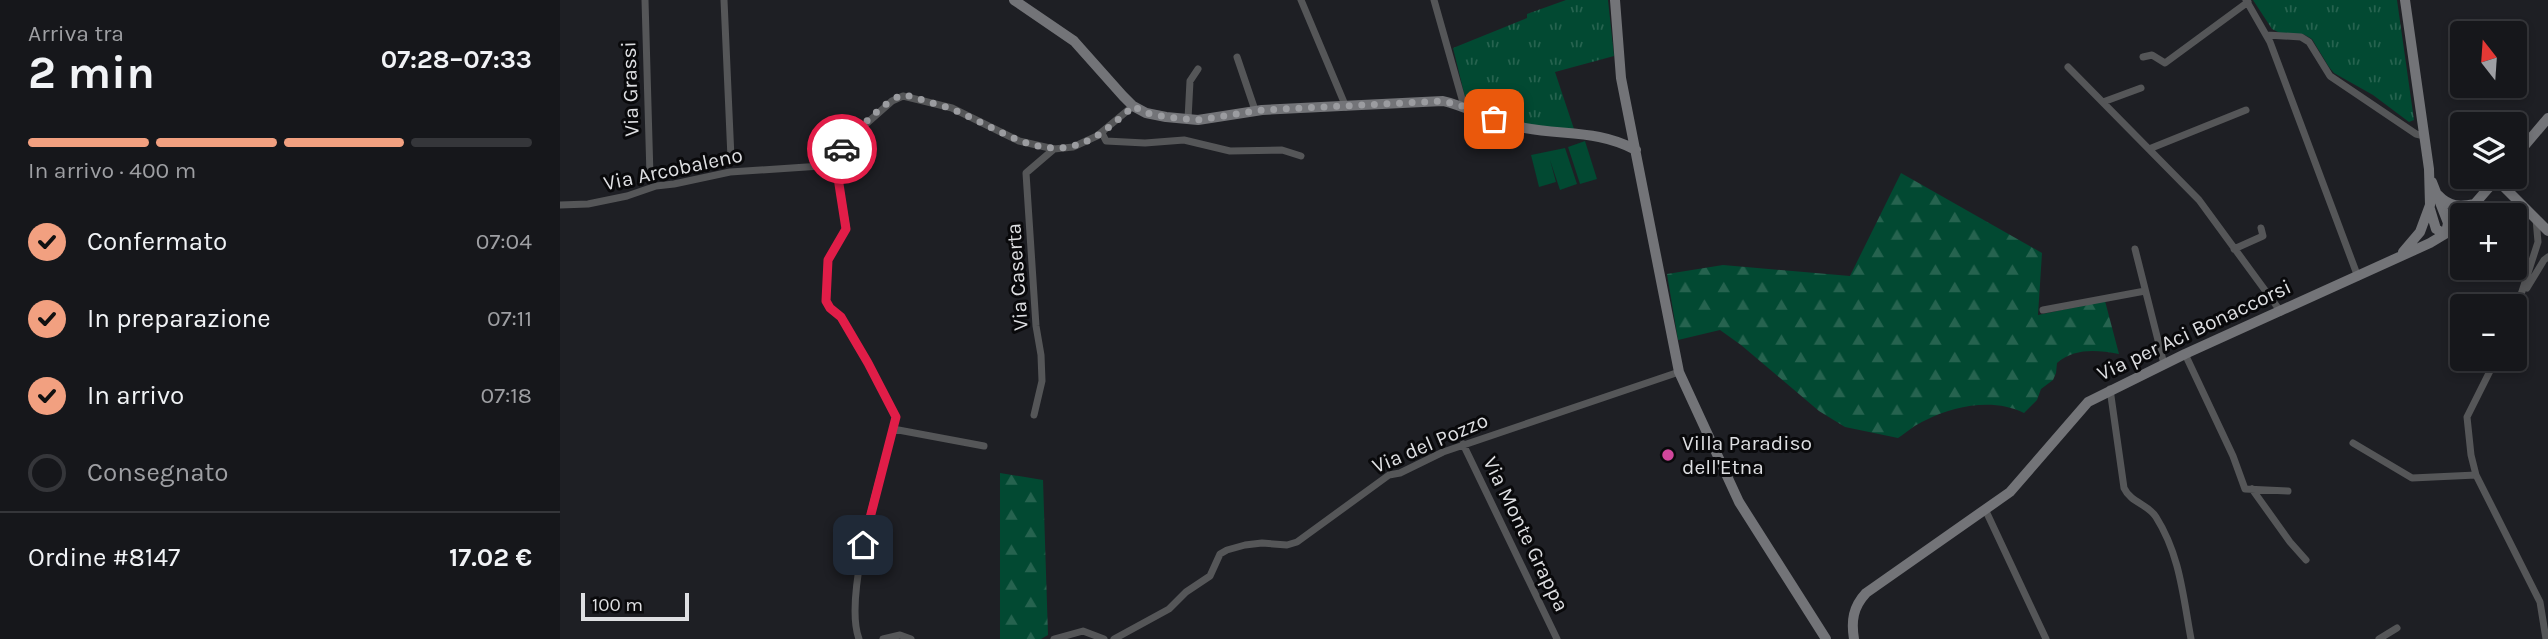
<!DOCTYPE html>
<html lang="it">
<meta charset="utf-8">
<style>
body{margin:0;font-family:Karla,sans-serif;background:#232428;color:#f1f3f6;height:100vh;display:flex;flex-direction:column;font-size:26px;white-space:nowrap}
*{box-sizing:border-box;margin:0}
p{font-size:23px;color:#9e9fa3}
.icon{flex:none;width:38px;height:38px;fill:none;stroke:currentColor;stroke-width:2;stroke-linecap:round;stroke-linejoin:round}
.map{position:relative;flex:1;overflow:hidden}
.panel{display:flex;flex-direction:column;background:#16171b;width:560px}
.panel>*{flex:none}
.needle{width:46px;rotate:343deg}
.controls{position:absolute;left:1890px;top:21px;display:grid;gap:14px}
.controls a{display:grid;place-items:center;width:77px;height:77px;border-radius:7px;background:#16171b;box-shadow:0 4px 10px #0003,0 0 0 2px #35363a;font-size:35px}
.scale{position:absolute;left:21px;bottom:18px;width:108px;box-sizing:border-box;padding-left:7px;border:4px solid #dedfe2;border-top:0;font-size:19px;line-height:24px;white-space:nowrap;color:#dedfe2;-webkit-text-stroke:5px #09090b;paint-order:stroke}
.pin{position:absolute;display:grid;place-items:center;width:60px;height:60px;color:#fff;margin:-30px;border-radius:14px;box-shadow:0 4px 10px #0006}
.courier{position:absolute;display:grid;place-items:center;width:70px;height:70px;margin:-35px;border:5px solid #e11d48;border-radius:50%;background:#fff;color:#222;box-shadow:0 2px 9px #0007}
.summary em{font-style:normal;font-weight:700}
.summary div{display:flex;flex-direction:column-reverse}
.summary{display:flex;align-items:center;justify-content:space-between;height:119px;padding:0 28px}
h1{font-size:46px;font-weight:700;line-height:52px}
.bar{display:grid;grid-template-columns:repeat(4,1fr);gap:10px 7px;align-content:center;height:84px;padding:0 28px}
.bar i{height:9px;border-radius:5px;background:#35363a}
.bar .current{background:#f2a080}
.bar p{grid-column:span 4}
.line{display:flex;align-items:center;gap:18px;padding:0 28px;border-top:2px solid #35363a}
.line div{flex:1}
ol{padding:0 28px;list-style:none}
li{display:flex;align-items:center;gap:21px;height:77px}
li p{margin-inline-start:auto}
li .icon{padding:7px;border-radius:50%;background:#f2a080;color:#111;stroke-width:4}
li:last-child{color:#9e9fa3}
li i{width:38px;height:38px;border:4px solid #35363a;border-radius:50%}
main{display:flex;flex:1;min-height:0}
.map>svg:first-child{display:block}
</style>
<main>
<section class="panel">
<div class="summary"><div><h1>2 min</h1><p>Arriva tra</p></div><em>07:28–07:33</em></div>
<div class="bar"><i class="current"></i><i class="current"></i><i class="current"></i><i></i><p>In arrivo · 400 m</p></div>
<ol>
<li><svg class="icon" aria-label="check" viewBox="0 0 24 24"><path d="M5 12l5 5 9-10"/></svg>Confermato<p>07:04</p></li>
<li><svg class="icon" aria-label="check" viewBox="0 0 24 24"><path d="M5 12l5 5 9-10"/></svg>In preparazione<p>07:11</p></li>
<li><svg class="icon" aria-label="check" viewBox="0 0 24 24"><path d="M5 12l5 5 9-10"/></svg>In arrivo<p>07:18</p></li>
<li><i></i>Consegnato</li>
</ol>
<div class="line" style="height:91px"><div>Ordine #8147</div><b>17.02 €</b></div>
</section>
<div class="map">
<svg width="1988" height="639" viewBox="0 0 1988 639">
<defs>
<pattern id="grass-tufts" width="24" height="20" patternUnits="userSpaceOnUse" patternTransform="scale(1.75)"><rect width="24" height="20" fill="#024932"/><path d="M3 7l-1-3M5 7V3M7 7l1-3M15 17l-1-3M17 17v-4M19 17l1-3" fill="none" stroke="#26634f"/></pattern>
<pattern id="forest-firs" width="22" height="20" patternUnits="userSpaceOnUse" patternTransform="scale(1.75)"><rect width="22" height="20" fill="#024932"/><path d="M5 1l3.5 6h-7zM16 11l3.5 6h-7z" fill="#26634f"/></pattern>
</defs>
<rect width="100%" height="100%" fill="#1e1f24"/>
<!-- grass -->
<path fill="url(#grass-tufts)" d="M1006,0H1048L1054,56L995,72L1014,129L971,127L937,116L936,109L932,108L927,112L907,105L893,48L967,18V14Z
M1693,0H1837L1854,120L1849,122L1813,95L1774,73L1769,67L1752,39L1743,34H1722L1712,29Z"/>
<!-- forest -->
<path fill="url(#forest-firs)" d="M1341,173L1482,253L1478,315L1545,301L1559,354C1536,350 1515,348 1497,363L1496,373L1493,380L1481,389L1477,400L1464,413C1435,398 1395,405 1366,420C1356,424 1347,432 1338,438L1285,427L1259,411L1181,345L1160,330L1118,340L1107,274L1163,265L1290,276Z
M440,473L483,480L488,635L481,639H440Z"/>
<!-- pitch -->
<path fill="#024932" d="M1025,141L1037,179L1020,184L1008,147Z
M1005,148L1017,184L1000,190L990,160L996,182L979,187L971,155Z"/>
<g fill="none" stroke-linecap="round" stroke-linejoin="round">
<!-- street -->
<path stroke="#555658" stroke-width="7" d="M85,0L90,176
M164,0L171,158
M741,0L786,107
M874,0L904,106
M1686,0L1710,42L1798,277
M1707,35L1741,37L1749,42L1770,76L1856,134L1864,136
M677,57L695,110
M1583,57L1592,55L1605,63L1688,2
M1508,67L1639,200L1721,312
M1543,102L1581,88
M628,119L630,81L638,69
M542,133L546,141L585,143L624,140L670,151L722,150L741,156
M1589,149L1686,110
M0,205L28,204L67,196L96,186L114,184L170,172L276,165
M1575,249L1604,364
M1674,249L1703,236L1701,228
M1967,288L1984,260L1988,257
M1483,310L1585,291
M1955,313L1978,242L1976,219
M1625,354L1673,456L1685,489L1728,491
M1936,359L1907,417L1911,455L1916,475L1980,602L1986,639
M1550,389L1564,488C1571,503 1588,504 1596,517C1620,555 1623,596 1631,639
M474,415L482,381L481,355L476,326L466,173L494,149
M333,429L424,446
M1793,443L1852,478L1916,475
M903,444L997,639
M1692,489L1730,542L1746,560
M1425,509L1486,639
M299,639C282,594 324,467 336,417L308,363L281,317L270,308L266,301L268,260L286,229V225L276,165L281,151L290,138L332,101L343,96L392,108L459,141L494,149L513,147L537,136L573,106
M323,639L340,635L351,639
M494,639L523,631L544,639
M554,639L609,609L626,592L650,576L660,554L667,550L685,545L702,543L727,545L737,542L829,475L840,473L883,452L1119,372
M1819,639L1837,628"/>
<!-- secondary -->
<path stroke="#737478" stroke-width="10" d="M454,0L514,41L563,96L573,106L586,113L606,117L638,120L702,110L883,101C909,107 933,122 960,127C1001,136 1037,129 1076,150
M1055,0L1061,78L1119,372L1179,502L1266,639
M1955,157L1988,118
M1936,179L1988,231
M1872,182L1888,223L1886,233
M1878,195C1889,207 1900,207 1915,204
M1870,209L1876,229L1885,234
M1905,215L1938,177
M1843,252L1860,232L1870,205L1869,169L1845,0
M1294,639C1291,621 1293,607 1306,593L1450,492L1528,402L1625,354L1870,243L1885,234L1902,218"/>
</g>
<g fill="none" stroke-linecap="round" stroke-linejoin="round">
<!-- done -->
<path stroke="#9b9ca0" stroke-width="7" stroke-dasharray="0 12.6" d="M282,149C291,136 326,99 341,96C350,94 363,101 372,103C435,118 484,180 549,127C557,120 566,114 573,106L586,113L606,117L638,120L702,110L883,101L910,108L934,119"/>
<!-- route -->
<path stroke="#e11d48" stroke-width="9" d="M282,149L276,165L286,229L268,260L266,301L270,308L281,317L308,363L336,417L303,545"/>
</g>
<!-- markers -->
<circle fill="#d1479c" stroke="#09090b" stroke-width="2.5" cx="1108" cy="455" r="7"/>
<g text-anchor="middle" stroke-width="6" stroke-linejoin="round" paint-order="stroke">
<!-- street labels -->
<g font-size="21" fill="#dedfe2" stroke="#09090b">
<text transform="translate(70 89) rotate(-92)" y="7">Via Grassi</text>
<text transform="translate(113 169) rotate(-12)" y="7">Via Arcobaleno</text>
<text transform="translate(457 277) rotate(-94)" y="7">Via Caserta</text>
<text transform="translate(1634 330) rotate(-25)" y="7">Via per Aci Bonaccorsi</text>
<text transform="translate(870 443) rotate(-23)" y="7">Via del Pozzo</text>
<text transform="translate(966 534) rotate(64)" y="7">Via Monte Grappa</text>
</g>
<!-- poi labels -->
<g font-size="21" fill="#dedfe2" stroke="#09090b" text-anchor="start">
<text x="1122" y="450">Villa Paradiso<tspan x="1122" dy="24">dell'Etna</tspan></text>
</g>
</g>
</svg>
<div class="controls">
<a><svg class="needle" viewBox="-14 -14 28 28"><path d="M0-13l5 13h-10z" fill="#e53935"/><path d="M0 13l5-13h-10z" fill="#9e9fa3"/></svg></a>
<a><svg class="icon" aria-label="layers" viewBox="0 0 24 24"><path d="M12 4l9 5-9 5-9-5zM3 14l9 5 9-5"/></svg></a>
<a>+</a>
<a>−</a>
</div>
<div class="scale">100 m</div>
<div class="pin" style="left:934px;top:119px;background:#ea580c"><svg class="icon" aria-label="bag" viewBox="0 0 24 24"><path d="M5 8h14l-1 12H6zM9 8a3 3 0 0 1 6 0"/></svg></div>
<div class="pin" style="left:303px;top:545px;background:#1f2937"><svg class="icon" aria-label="home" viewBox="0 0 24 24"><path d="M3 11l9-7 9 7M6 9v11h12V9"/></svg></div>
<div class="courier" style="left:282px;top:149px"><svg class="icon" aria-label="car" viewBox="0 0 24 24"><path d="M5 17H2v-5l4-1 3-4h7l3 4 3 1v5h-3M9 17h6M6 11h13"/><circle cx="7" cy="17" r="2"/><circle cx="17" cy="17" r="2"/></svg></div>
</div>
</main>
